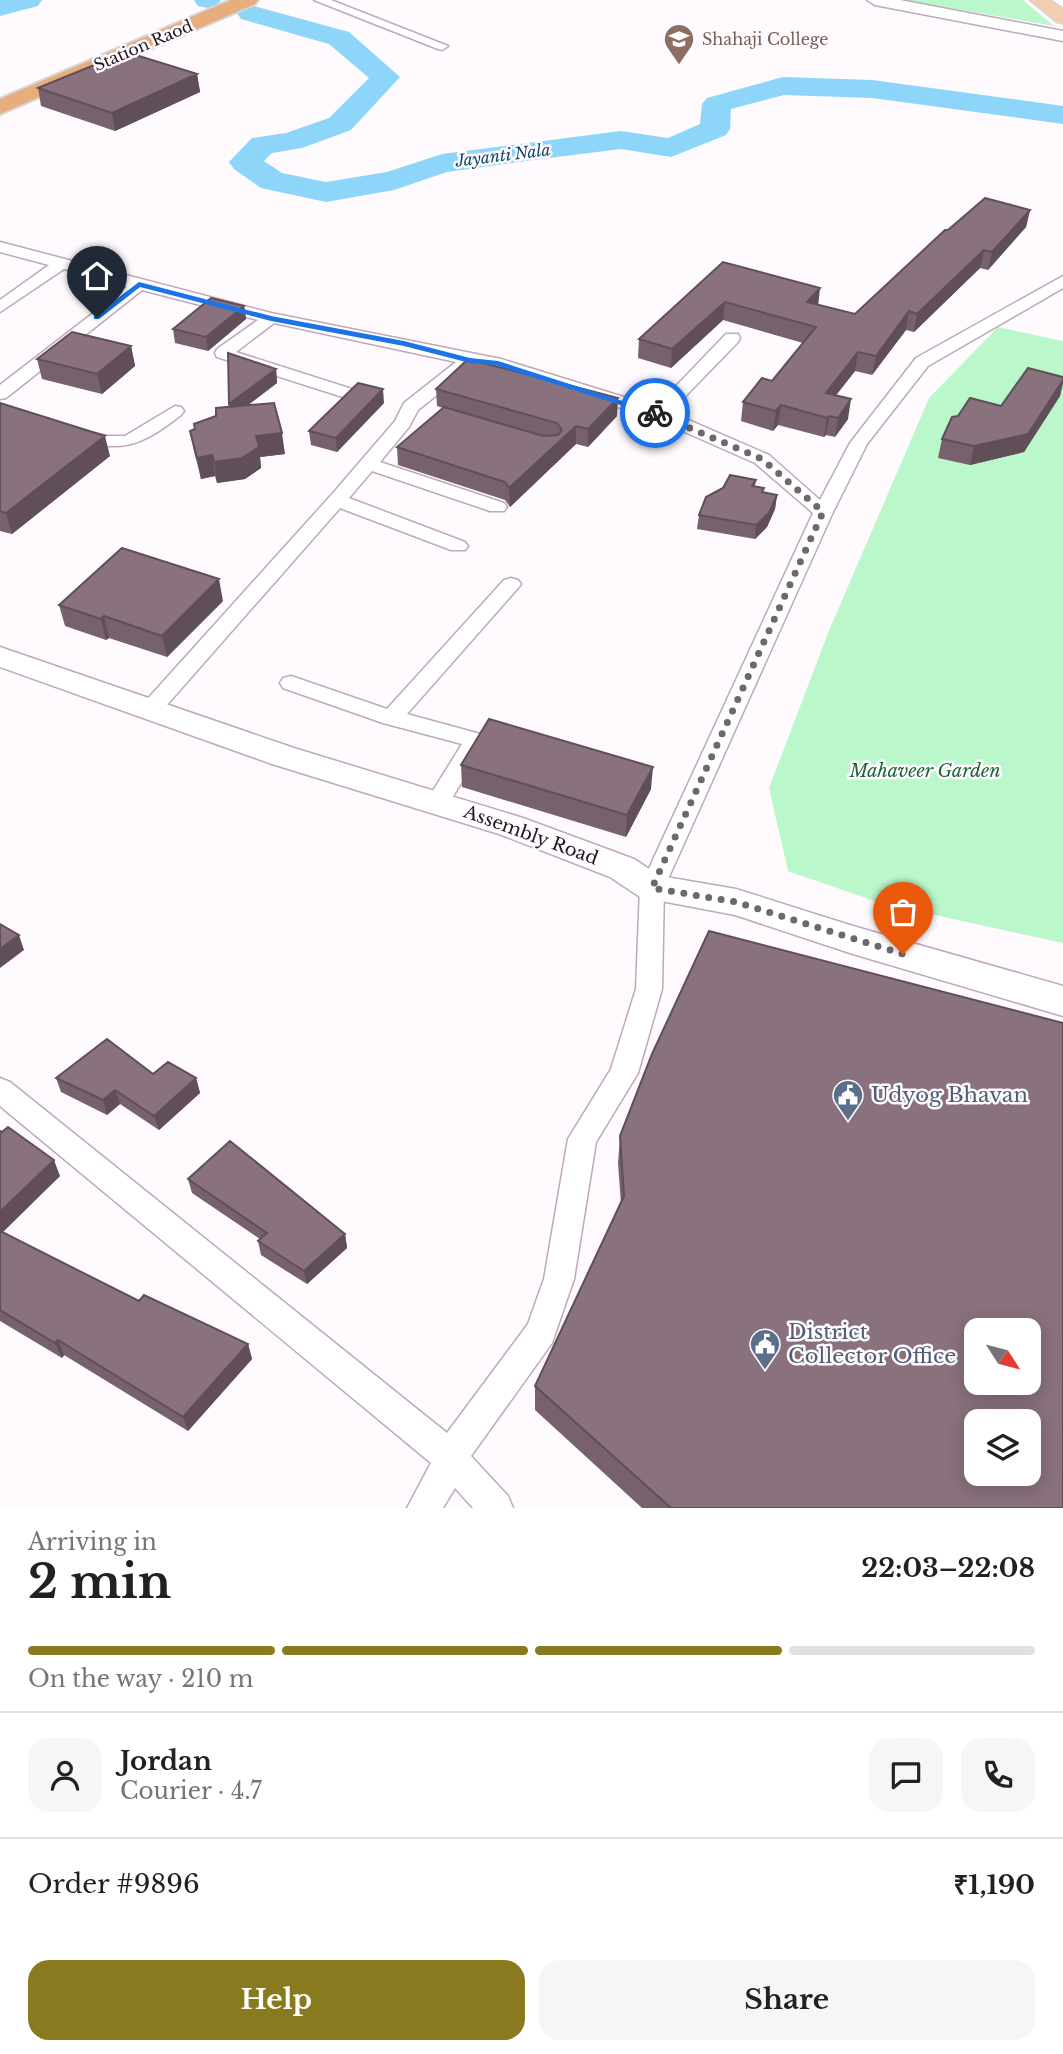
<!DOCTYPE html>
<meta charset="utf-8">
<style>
body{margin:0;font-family:"Libre Baskerville",serif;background:#f6f6f6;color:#202124;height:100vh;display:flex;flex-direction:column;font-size:26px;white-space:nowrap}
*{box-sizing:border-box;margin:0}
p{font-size:23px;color:#757577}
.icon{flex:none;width:38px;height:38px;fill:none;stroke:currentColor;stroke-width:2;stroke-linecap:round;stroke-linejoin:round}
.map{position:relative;height:1508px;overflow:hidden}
.panel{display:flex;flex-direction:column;background:#fff;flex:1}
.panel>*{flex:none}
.needle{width:46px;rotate:126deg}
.buttons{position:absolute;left:964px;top:1318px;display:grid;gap:14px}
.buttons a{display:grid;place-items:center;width:77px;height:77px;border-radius:14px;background:#fff;box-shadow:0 4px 18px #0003;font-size:35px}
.pin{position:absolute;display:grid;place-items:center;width:60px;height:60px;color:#fff;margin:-72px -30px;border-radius:50% 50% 50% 0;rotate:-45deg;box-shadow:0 0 7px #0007}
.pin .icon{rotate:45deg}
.courier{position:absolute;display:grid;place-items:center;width:70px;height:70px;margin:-35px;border:5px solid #1a73e8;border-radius:50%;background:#fff;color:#222;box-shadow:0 2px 9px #0007}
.summary em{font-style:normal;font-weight:800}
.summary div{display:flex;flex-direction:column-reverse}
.summary{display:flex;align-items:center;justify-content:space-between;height:119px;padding:0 28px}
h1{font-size:46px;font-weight:800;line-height:52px}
.bar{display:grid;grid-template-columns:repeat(4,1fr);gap:10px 7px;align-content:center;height:84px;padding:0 28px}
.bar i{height:9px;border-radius:5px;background:#e0e0e0}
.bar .selected{background:#8a7a1f}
.bar p{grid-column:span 4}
.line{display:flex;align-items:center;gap:18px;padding:0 28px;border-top:2px solid #e0e0e0}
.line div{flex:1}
.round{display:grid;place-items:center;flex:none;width:74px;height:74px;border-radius:21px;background:#f6f6f6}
.button{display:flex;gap:14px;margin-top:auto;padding:14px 28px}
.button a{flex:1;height:80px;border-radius:21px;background:#8a7a1f;color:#fff;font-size:28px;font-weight:800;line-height:80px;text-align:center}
.button a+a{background:#f6f6f6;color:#202124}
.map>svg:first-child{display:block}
</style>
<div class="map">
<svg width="1063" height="1508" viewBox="0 0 1063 1508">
<rect width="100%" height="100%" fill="#fefafe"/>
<!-- green -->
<path fill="#baf8cc" d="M903,0H1023L1054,26Z
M998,327L1063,341V943L880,903L788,871L769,788L828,633L929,398Z"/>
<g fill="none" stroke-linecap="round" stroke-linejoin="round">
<!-- river -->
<path fill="#8dd6fa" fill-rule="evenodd" d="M0,0H42L38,6L0,16Z
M194,0H221L217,6L208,8L198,6Z
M250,5L349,32L400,77L351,130L302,148L272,153L264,161L282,173L326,182L387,172L442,154L621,131L668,138L700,124L702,104L707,98L783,77L872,80L1063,106V124L872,98L784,95L731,109L730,129L726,135L671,157L621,149L541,159L447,172L394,190L326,202L261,188L234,169L229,162L252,138L286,133L329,118L369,78L329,44L241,19L237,13L241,7Z"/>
<!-- street casing -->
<g stroke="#bea9bc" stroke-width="3">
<path id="street" d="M314,0H331L448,46L442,50L438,49Z
M0,242L271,313L501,359L656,407L726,334H738L740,338L738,342L670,412L769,455L820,500L850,443L916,358L1063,276V288L928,366L867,444L833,512L664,888L662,989L638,1073L596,1142L574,1279L552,1343L471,1456L508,1496L513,1508H473L455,1488L443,1508H407L431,1463L0,1106V1078L10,1082L447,1433L528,1324L544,1279L568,1139L611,1069L636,989L640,888L813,513L755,463L653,418L493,368L473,366L418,410L409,427L380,462L504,503L507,507L504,511H490L372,471L349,498L465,542L468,546L465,550H451L340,508L159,714L151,716L143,714L140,709L143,704L334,492L395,421L404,403L456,362L274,323L236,352L355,390L358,394L355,398L349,399L217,357L215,353L217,349L258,320L142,290L6,398L0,399V385L127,287L64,269L0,312V300L49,265L0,252Z
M175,406L181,407L184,411L181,415C140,447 122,453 71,439L68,435L77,430L108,436H125Z
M511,578L518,580L521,584L518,588L407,714L484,735L487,740L446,808L438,810L430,808L426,802L462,744L383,723L283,688L280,683L283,678L291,676L387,709L504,580Z"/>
</g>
<!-- secondary casing -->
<g stroke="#bea9bc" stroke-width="3">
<path id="secondary" d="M867,0H900L1063,31V41L875,5Z
M0,647L294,748L523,818L634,859L660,876L736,889L853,926L1063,986V1016L853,954L735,915L640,897L610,877L499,834L272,764L0,667Z"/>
</g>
<!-- primary casing -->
<g stroke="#d7d5d7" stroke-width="3">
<path id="primary" d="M1030,0H1050L1063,9V23L1057,22Z"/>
</g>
<!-- highway casing -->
<g stroke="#d7d5d7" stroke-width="4">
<path id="highway" d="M231,0H258L255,4L0,114V99Z"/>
</g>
<!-- street -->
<use href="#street" fill="#fff" fill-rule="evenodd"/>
<!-- secondary -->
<use href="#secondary" fill="#fff" fill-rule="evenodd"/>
<!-- primary -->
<use href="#primary" fill="#f1ceb0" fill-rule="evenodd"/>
<!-- highway -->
<use href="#highway" fill="#e8ad7c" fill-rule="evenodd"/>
</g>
<!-- wall -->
<path fill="#76616c" d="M197,74L200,92L115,131L41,106L38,88Z
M1030,210L1026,227L988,270L980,268L914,332L906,330L872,375L855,371L836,395L848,419L835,437L826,435L824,437L778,425L773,431L741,421L743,402L772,381L803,343L723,320L671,368L638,358L639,339L723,262L818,305L855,314L948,230Z
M244,306L246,319L208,351L175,343L173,329Z
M131,346L135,366L102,394L42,379L37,359Z
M276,369L277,383L248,405L285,454L260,457L261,468L245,479L217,483L215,476L201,479L194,451L190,431L230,407Z
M1063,377V384L1060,396L1024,452L970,465L938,458L942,439L958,416L1001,406Z
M436,389L617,416L588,447L576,444L510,507L505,500L398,465L397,447L443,408L437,406Z
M0,403L110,456L12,534L0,531Z
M384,403L337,452L311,445L309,431Z
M756,480L755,486L764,488L763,492L777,495L775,509L767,527L755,539L697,529L699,515Z
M223,601L167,657L109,638L106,640L65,626L59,605Z
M461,765L651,789L626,837L462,787Z
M153,1074L196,1078L200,1093L159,1130L120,1104L107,1115L61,1092L56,1078Z
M0,1131L60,1176L2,1232L139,1301L248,1344L252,1359L188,1431L64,1355L62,1358L0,1321Z
M620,1136L1063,1508H642L535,1410V1386L621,1204L618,1163Z
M188,1179L345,1234L347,1248L307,1284L261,1255L258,1241L260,1239L192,1193Z"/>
<!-- shaded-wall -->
<path fill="#604f58" d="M197,74L200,92L115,131L112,113Z
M1030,210L1026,227L988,270L992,252Z
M984,250L980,268L914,332L917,314Z
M820,288L818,307L807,302Z
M725,302L723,320L671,368L672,349Z
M244,306L246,319L208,351L206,337Z
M909,311L906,330L872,375L876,356Z
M131,346L135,366L102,394L97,374Z
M858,352L855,371L823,412L826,393Z
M276,369L277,383L231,418L229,404Z
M1063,380L1060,396L1024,452L970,465L974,446Z
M383,389L384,403L337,452L336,438Z
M618,398L617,416L588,447V429Z
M851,399L848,419L835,437L838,418Z
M781,405L778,425L773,431L776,411Z
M829,416L826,435L824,437L827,418Z
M576,426V444L510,507L509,488Z
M282,433L285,454L260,457L261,468L245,479L217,483L214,462L256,436Z
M105,436L110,456L12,534L6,513Z
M212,455L215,476L201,479L197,458Z
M777,495L775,509L767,527L755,539L756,525Z
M219,579L223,601L167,657L162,636Z
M104,616L109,638L106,640L101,619Z
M653,767L651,789L626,837L627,815Z
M19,935L24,950L0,968V949Z
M196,1078L200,1093L159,1130L154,1116Z
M115,1090L120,1104L107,1115L103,1100Z
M54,1160L60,1176L0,1235V1212Z
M345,1234L347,1248L307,1284L304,1271Z
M58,1340L64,1355L62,1358L55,1343Z
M248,1344L252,1359L188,1431L183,1417Z"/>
<!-- building -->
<path fill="#89717d" stroke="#604f58" stroke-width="2" fill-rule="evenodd" d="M126,52L197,74L112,113L38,88Z
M985,198L1030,210L992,252L984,250L917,314L909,311L876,356L858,352L826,393L851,399L838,418L829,416L827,418L781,405L776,411L743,402L762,378L772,381L816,327L725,302L672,349L639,339L723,262L820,288L807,302L855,314L945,230H948Z
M211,298L244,306L206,337L173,329Z
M72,332L131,346L97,374L37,359Z
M228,353L276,369L229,404Z
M468,359L618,398L588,429L576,426L509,488L505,482L397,447L444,407L543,436L558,435L562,430L557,423L436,389Z
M1028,368L1063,377V380L1028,434L974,446L942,439L952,417L958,416L970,398L1001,406Z
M358,383L383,389L336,438L309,431Z
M0,403L105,436L6,513L0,511Z
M274,403L282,433L256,436L259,447L242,458L214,462L212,455L197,458L190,431L195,429L194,424L216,416V408Z
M730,475L756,480L752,486L764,488L762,492L777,495L769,513L756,525L699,515L706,497L723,488Z
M122,548L219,579L162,636L104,616L101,619L59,605Z
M489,719L653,767L627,815L461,765Z
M0,924L19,935L0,949Z
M709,931L1063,1023V1508H671L535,1386L624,1196L620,1136L652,1054ZM976,1330H1029V1382H976ZM976,1421H1029V1474H976Z
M107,1039L153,1074L168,1062L196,1078L154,1116L115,1090L103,1100L56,1078Z
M8,1127L54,1160L0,1212V1131L2,1132Z
M230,1141L345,1234L304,1271L258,1241L267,1233L188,1179Z
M0,1231L139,1301L144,1295L248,1344L183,1417L58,1340L55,1343L0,1310Z"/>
<!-- route -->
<path fill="#1a73e8" d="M139,282L271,316L404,341L470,358L498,361L660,413L652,415L495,365L470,363L404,346L271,321L140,287L99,319H94V316Z"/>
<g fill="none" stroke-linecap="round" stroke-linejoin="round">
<!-- done -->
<path stroke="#6e676d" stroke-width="7" stroke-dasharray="0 12.6" d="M655,413L762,459L823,512L652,888L736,902L903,954"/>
</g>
<!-- icons -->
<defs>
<g id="university-pin" transform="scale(1.575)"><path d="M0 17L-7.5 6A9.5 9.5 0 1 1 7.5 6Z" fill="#8d6e63" stroke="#fefafe"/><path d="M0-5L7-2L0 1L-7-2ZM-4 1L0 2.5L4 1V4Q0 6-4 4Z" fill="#fff"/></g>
<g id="civic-pin" transform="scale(1.575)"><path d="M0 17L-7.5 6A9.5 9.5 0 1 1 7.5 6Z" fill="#5c6f8a" stroke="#fefafe"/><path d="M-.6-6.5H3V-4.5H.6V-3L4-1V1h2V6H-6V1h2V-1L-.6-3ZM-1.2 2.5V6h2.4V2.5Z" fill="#fff"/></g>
</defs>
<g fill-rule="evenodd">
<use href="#university-pin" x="679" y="39"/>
<use href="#civic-pin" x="848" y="1095"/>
<use href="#civic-pin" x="765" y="1344"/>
</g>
<g text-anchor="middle" stroke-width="5" stroke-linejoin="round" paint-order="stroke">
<!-- far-education labels -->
<g font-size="16" fill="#785e54" stroke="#fefafe" text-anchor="start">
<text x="702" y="45">Shahaji College</text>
</g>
<!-- far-street labels -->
<g font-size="16" fill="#20181f" stroke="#fefafe">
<text transform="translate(143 45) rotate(-23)" y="6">Station Raod</text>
</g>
<!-- far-water labels -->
<g font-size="16" font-style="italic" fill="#0c4a62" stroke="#fefafe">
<text transform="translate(503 155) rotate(-7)" y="6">Jayanti Nala</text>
</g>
<!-- park labels -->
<g font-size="18" font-style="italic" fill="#1e623a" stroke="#fefafe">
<text x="925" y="777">Mahaveer Garden</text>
</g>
<!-- street labels -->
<g font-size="18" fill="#20181f" stroke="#fefafe">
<text transform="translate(531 835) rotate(20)" y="6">Assembly Road</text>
</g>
<!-- near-service labels -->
<g font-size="21" fill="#4e5e75" stroke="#fefafe" text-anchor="start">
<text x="871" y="1102">Udyog Bhavan</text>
<text x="788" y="1339">District<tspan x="788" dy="24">Collector Office</tspan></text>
</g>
</g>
</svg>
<div class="buttons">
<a><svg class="needle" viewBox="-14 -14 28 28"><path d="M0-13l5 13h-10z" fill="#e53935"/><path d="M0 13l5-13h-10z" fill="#757577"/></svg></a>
<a><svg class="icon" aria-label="layers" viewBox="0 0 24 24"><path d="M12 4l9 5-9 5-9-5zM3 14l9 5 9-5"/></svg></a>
</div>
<div class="pin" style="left:903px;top:954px;background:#ea580c"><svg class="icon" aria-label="bag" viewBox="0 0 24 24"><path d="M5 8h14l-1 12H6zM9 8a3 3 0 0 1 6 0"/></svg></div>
<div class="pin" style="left:97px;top:318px;background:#1f2937"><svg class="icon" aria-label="home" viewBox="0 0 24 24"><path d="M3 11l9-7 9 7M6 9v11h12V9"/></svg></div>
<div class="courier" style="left:655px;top:413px"><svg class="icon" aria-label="bike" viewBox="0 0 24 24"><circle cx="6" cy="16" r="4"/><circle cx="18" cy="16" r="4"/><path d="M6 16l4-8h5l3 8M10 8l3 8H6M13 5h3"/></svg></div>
</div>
<section class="panel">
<div class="summary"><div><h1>2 min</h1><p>Arriving in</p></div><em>22:03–22:08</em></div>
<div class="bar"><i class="selected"></i><i class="selected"></i><i class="selected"></i><i></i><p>On the way · 210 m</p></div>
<div class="line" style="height:126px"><a class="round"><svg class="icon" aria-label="person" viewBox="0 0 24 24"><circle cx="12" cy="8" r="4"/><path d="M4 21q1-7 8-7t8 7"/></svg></a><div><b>Jordan</b><p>Courier · 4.7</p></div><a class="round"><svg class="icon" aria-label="chat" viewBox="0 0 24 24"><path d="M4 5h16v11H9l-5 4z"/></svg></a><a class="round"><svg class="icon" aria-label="phone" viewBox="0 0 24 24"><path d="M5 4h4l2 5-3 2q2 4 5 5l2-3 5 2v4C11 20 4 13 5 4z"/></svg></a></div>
<div class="line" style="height:91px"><div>Order #9896</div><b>₹1,190</b></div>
<div class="button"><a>Help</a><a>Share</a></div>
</section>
